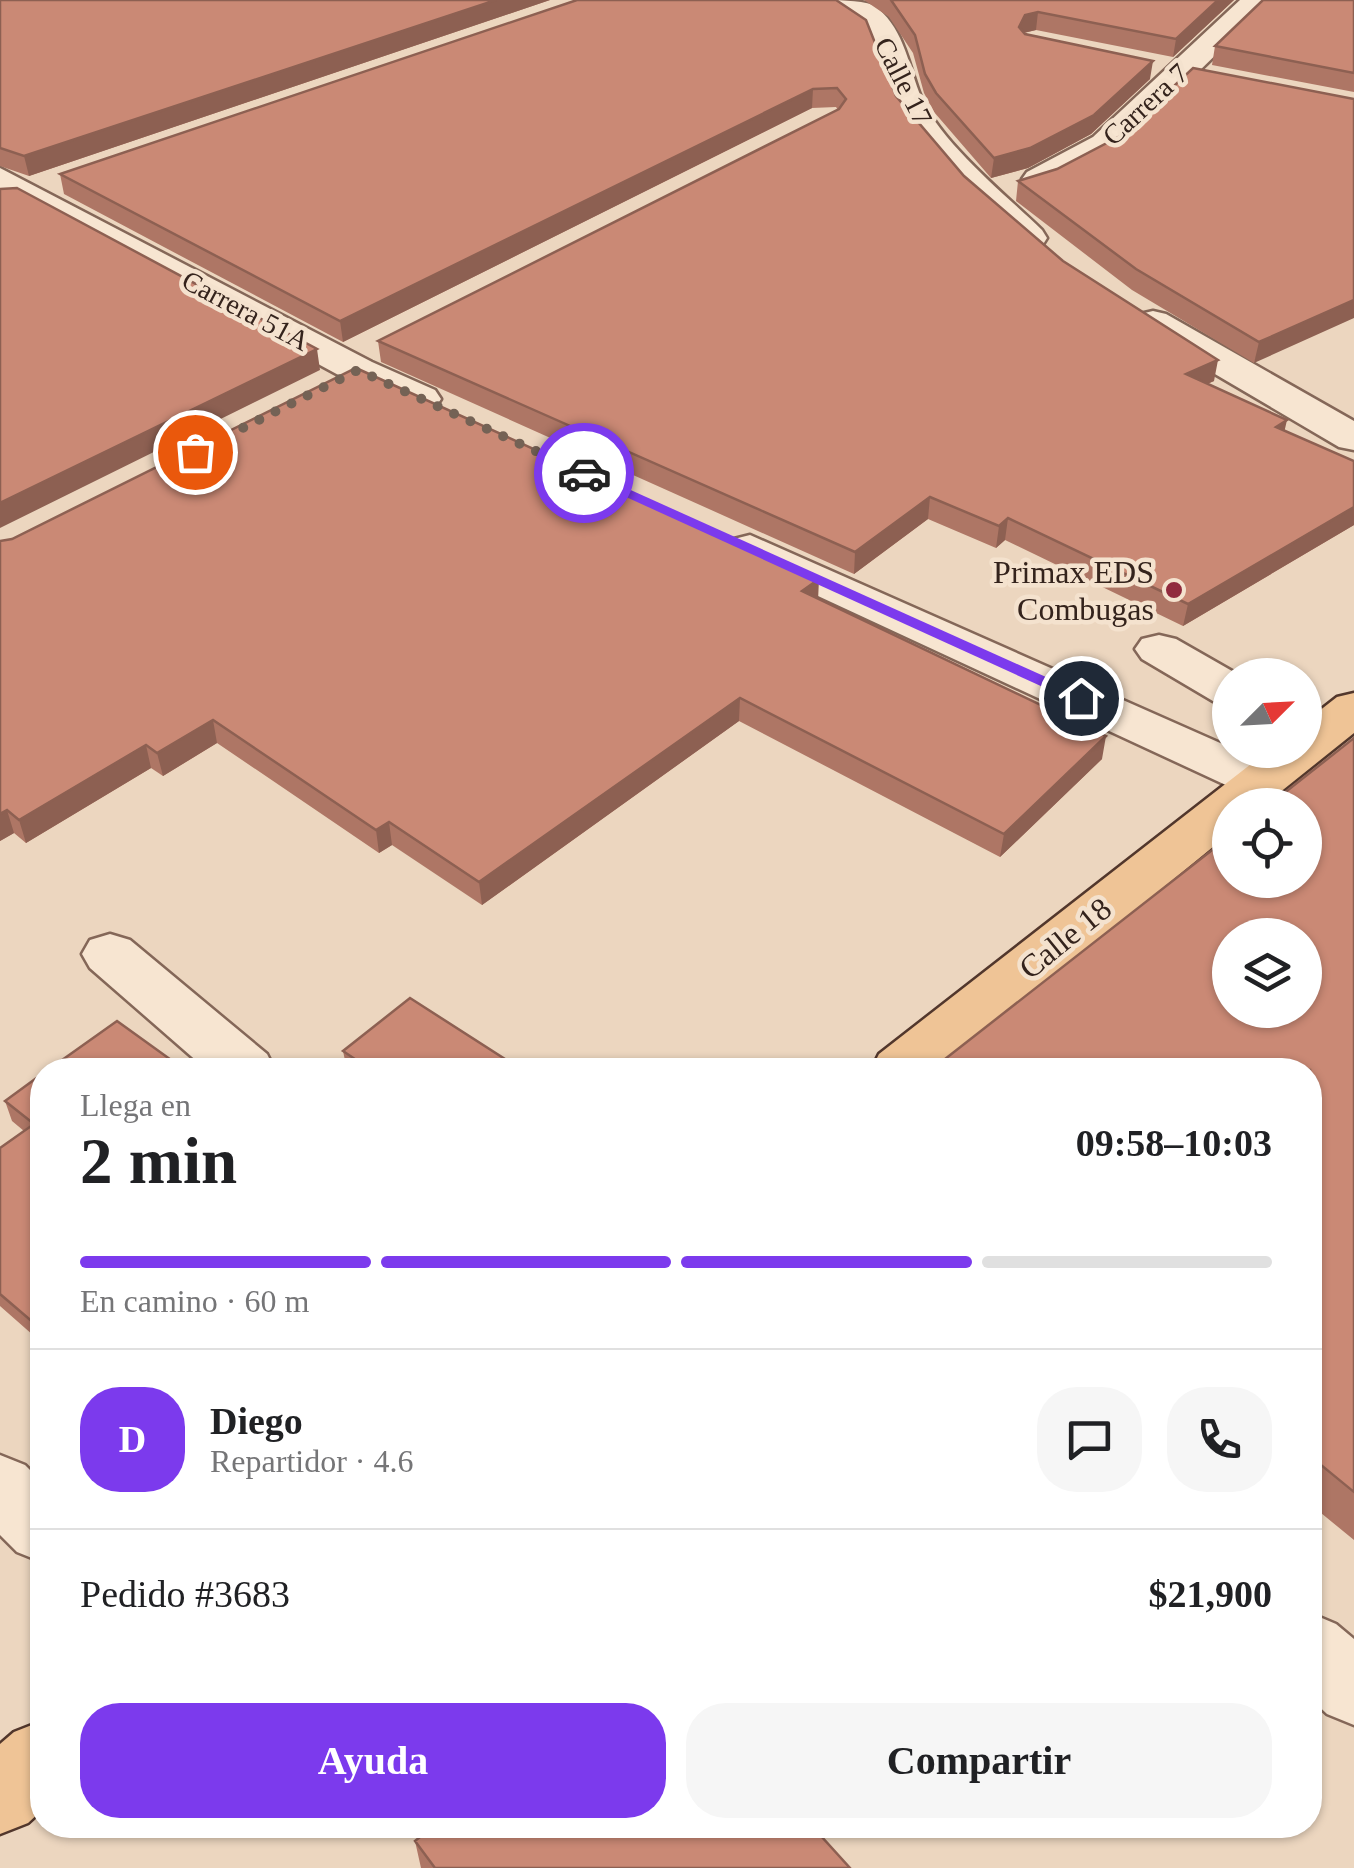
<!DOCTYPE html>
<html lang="es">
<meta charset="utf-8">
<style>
body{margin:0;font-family:"Times New Roman",serif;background:#f6f6f6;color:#202124;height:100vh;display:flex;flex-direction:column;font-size:38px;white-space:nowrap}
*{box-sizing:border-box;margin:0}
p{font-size:32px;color:#757577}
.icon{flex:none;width:55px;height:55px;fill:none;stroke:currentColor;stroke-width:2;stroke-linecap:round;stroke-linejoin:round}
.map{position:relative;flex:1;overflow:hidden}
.panel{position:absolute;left:30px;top:1058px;width:1292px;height:780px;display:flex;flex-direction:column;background:#fff;border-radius:40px;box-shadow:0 2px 8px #0004}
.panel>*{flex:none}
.needle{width:65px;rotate:66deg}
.fabs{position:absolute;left:1212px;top:658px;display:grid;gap:20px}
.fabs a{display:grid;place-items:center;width:110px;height:110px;border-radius:50%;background:#fff;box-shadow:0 2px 8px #0004;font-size:50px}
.pin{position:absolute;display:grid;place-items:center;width:85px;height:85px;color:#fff;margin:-42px;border:5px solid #fff;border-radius:50%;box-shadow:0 2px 10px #0007}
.courier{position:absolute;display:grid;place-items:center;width:100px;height:100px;margin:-50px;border:8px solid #7c3aed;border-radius:50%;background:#fff;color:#222;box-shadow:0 2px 12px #0007}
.head em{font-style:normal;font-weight:700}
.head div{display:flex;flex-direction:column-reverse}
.head{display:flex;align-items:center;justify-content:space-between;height:170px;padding:0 50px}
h1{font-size:65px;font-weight:700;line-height:75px}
.bar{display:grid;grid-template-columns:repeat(4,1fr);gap:15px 10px;align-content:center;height:120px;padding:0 50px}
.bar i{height:12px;border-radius:8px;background:#e0e0e0}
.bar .active{background:#7c3aed}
.bar p{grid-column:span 4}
.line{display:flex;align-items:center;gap:25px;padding:0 50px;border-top:2px solid #e0e0e0}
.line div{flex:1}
.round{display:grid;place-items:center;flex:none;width:105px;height:105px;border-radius:40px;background:#f6f6f6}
.primary-button{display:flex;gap:20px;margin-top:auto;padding:20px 50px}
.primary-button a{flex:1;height:115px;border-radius:40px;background:#7c3aed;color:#fff;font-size:40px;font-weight:700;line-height:115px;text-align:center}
.primary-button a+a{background:#f6f6f6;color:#202124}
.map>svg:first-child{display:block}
</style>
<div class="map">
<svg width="1354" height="1868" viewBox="0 0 1354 1868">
<rect width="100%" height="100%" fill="#ecd6bf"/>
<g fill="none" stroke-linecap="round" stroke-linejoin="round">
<!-- minor casing -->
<g stroke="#846758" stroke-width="5">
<path id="minor" d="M819,0C836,0 859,0 873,5C902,24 908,62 919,92C937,140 1005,194 1042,230L1047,238L1042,246L1029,249L1016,246L924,149L888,95L878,52L854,18L824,6Z
M1240,0H1272L1117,151L1051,186H1027L1022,179L1027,172L1093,137Z
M0,168L372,362L435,390L441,399L435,408L421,411L407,408L344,378L0,192Z
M1153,311L1166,314L1354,421V450L1339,447L1140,330L1134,322L1140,314Z
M750,535L1279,769L1286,781L1279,793L1261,798L1243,793L734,557L728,548L734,539Z
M1159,635L1176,639L1239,675H1230V705L1213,701L1142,659L1135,649L1142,639Z
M110,934L130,940L267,1054L275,1070H207L90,968L82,954L90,940Z
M0,1455L25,1465L42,1482V1562L17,1552L0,1535Z
M1310,1613L1336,1624L1354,1639V1725L1327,1714L1310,1698Z"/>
</g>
<!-- major casing -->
<g stroke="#52372c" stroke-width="5">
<path id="major" d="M1354,693V733L1264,805H1230V833L940,1070H871L879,1054L1269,750H1305V722L1337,697Z
M42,1721V1810L28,1823L0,1834V1744L14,1732Z"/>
</g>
<!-- minor -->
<use href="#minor" fill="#f7e5d1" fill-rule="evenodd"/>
<!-- major -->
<use href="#major" fill="#efc496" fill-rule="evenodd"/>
</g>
<!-- wall -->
<path fill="#ae7665" d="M0,0H550L29,176L0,166Z
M577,0L896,96L964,176L1063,261L1214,381L1207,384L1284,431L1354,461V525L1183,626L1005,540L996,548L928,519L854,574L381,362L378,341L838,110L836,107L812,108L343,342L64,194L60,174Z
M864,0H1234L1173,57L1036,30L1024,33L1150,79L1091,134L1028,168L991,178L934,112L924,93L913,53L889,17Z
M1354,0V92L1212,65L1215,46Z
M1354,99L1254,363L1132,290L1016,201L1018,181Z
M0,541L818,599L1102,759L1000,857L739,721L482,905L392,845L379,853L217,743L163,776L151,768L26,843L14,833L0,841Z
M1354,738V1540L1310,1504V1070Z
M343,1051L522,1070H347Z
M42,1074V1343L0,1306V1148L24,1131L12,1121L5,1101Z
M415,1841L850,1868H421Z"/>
<!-- shaded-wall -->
<path fill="#8d6052" d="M496,0H550L29,176L24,156Z
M1218,0H1234L1173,57L1176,39Z
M1038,12L1036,30L1023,33L1019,27L1025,15Z
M1153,61L1150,79L1091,134L1028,168L991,178L994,158Z
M813,89L812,108L343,342L340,321Z
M1354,300V318L1254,363L1259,342Z
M317,349L320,370L0,528V503Z
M1218,360L1214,381L1182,395L1186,374Z
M1287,420L1282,442L1276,427Z
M930,497L928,519L854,574L855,552Z
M1354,507V525L1183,626L1188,604Z
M1008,518L1005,540L996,548L999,526Z
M819,579L818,601L802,591Z
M740,698L739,721L482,905L479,882Z
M213,720L217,743L163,776L157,753Z
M1106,736L1102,759L1000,857L1004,834Z
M146,745L151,768L26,843L19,820Z
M7,810L14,833L0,841V814Z
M389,822L392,845L379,853L376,830Z"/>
<!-- building -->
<path fill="#ca8975" stroke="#8d6052" stroke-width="2.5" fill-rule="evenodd" d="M0,0H496L24,156L0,148Z
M577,0H836L866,20L896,96L964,176L1063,261L1218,360L1186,374L1287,420L1276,427L1354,461V507L1188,604L1008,518L999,526L930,497L855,552L378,341L839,109L846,99L837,88L813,89L340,321L60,174Z
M891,0H1218L1176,39L1038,12L1025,15L1019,27L1025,34L1153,61L1094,115L1030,148L994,158L936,93L925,74L915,35Z
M1263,0H1354V73L1215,46Z
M1193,68L1354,99V300L1259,342L1136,269L1018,181L1057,169L1122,135Z
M17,188L317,349L0,503V189Z
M356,368L819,579L802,591L1106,736L1004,834L740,698L479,882L389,822L376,830L213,720L157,753L146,745L19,820L7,810L0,814V541L12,539Z
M1354,738V1492L1310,1456V1070H931L1230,836V880H1305V805H1269ZM1230,935H1305V1010H1230Z
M410,998L522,1070H371L343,1051Z
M117,1021L185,1070H48Z
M42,1074V1330L0,1294V1148L34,1124L5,1101Z
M435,1825H811L850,1868H435L415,1841Z"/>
<!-- route -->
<path fill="#7c3aed" d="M584,469L1086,695L1088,698L1076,702L580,476V470Z"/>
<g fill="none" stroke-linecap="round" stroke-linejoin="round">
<!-- done -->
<path stroke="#746255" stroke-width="10" stroke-dasharray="0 18" d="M195,452L358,370L584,473"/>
</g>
<!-- markers -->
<circle fill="#912a3d" stroke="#f4e2ce" stroke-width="4" cx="1174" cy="590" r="10"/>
<g text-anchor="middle" stroke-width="9" stroke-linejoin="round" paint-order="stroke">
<!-- far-street labels -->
<g font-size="28" fill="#34231c" stroke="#f4e2ce">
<text transform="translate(904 81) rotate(63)" y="10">Calle 17</text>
<text transform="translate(1145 104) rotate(-43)" y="10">Carrera 7</text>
<text transform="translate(246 310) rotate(28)" y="10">Carrera 51A</text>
</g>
<!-- poi labels -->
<g font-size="32" fill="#34231c" stroke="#f4e2ce" text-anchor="end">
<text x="1154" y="583">Primax EDS<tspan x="1154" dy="37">Combugas</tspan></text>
</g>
<!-- street labels -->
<g font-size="32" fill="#34231c" stroke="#f4e2ce">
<text transform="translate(1065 938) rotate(-39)" y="11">Calle 18</text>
</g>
</g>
</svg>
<div class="fabs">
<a><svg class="needle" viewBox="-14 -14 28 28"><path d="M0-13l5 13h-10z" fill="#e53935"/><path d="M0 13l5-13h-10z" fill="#757577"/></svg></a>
<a><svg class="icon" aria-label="locate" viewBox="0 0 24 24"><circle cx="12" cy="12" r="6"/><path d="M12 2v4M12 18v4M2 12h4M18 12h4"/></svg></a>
<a><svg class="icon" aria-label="layers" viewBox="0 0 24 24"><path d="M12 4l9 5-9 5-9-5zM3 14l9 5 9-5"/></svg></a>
</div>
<div class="pin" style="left:195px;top:452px;background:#ea580c"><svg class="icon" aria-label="bag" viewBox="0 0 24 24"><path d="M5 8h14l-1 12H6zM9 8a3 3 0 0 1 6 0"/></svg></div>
<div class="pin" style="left:1081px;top:698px;background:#1f2937"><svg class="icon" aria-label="home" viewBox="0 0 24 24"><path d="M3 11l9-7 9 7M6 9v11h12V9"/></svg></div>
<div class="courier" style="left:584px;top:473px"><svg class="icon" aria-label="car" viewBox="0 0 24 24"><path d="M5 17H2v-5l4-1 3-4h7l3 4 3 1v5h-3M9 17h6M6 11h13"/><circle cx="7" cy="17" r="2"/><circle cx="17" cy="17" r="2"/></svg></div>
<section class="panel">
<div class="head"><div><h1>2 min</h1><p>Llega en</p></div><em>09:58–10:03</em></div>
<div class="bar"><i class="active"></i><i class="active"></i><i class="active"></i><i></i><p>En camino · 60 m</p></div>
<div class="line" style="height:180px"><b class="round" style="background:#7c3aed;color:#fff">D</b><div><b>Diego</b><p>Repartidor · 4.6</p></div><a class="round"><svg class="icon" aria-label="chat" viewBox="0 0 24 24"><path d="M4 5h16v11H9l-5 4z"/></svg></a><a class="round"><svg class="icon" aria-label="phone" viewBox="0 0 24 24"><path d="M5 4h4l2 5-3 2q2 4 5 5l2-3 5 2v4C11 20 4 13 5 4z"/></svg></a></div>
<div class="line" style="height:130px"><div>Pedido #3683</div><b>$21,900</b></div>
<div class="primary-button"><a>Ayuda</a><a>Compartir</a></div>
</section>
</div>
